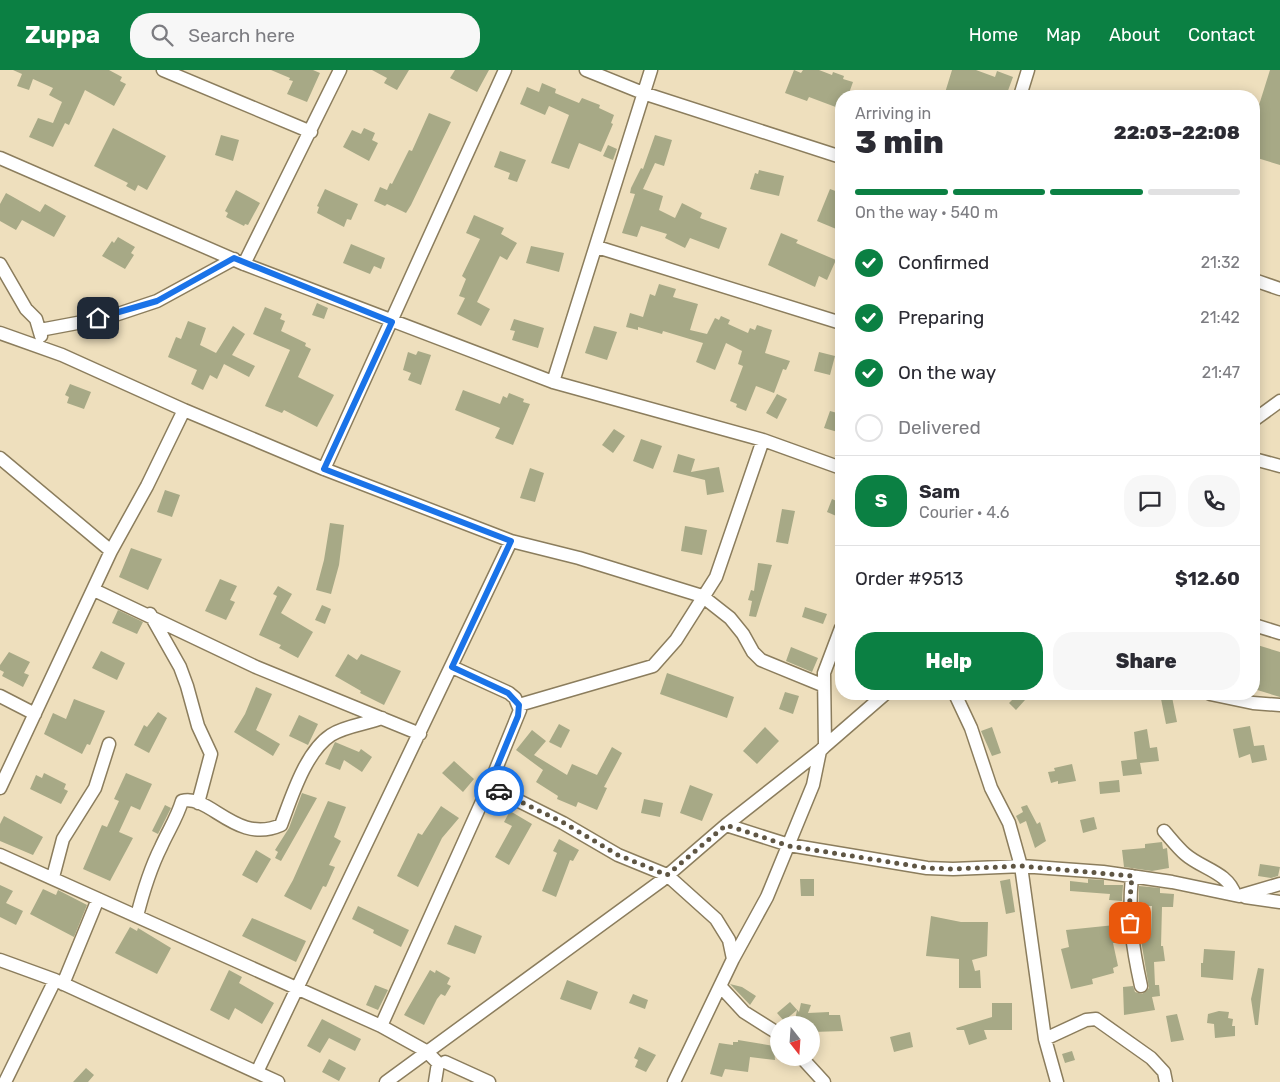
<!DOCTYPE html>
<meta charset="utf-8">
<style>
body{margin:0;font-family:Rubik,sans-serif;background:#f7f7f7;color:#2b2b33;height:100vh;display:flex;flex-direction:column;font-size:19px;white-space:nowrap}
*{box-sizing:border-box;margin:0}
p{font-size:16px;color:#7c7c81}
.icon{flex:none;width:28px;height:28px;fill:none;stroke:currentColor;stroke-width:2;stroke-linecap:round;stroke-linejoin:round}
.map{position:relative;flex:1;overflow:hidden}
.drawer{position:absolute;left:835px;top:20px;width:425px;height:610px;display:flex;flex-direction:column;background:#fff;border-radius:20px;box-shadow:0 2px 12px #0003}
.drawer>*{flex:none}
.needle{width:32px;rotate:163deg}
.buttons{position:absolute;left:770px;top:946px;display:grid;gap:10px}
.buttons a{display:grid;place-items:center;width:50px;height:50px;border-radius:50%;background:#fff;box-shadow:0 2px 12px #0003;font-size:25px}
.pin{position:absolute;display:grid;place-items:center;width:42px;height:42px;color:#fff;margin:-21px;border-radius:10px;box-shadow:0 2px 8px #0006}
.courier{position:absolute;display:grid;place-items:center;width:50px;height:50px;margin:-25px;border:4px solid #1a73e8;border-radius:50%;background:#fff;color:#222;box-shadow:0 1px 6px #0007}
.overview em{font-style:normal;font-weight:800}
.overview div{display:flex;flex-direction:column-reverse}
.overview{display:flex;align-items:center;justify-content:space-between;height:85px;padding:0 20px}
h1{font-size:32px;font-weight:800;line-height:38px}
.bar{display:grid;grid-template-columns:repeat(4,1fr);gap:8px 5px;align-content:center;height:60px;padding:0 20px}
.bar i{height:6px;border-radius:4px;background:#e1e1e2}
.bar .current{background:#0b8043}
.bar p{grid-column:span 4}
.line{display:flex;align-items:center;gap:12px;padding:0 20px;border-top:1px solid #e1e1e2}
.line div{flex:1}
.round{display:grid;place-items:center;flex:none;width:52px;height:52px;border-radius:20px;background:#f7f7f7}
ol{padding:0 20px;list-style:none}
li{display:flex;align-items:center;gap:15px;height:55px}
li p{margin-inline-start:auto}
li .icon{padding:5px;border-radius:50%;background:#0b8043;color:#fff;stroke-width:4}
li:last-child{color:#7c7c81}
li i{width:28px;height:28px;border:2px solid #e1e1e2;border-radius:50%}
.action{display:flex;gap:10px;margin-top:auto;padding:10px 20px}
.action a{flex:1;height:58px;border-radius:20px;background:#0b8043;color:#fff;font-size:20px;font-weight:800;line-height:58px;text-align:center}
.action a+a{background:#f7f7f7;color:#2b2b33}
header{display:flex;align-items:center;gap:30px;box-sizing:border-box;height:70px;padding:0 25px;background:#0b8043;color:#fff}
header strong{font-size:24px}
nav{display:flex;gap:28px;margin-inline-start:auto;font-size:18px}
.search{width:350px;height:45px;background:#f7f7f7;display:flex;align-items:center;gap:12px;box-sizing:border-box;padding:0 18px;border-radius:20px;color:#7c7c81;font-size:19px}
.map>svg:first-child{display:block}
</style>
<header>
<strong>Zuppa</strong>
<div class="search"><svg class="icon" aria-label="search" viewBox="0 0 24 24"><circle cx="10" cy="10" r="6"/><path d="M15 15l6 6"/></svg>Search here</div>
<nav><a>Home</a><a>Map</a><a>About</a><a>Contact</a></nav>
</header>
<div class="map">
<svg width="1280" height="1012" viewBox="0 0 1280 1012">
<rect width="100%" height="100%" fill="#eedfbd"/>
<!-- building -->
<path fill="#a7a986" d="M13,0H109L122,7L120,11L126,14L114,36L85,20L69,55L65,53L53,77L29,67L38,48L53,53L62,32L49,25L53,18L33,9L29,20L17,16L22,4Z
M271,0H313L320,3L307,32L287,24L293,11L289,10L290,8Z
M372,0H409L397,20L384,13L387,8Z
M455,0H489L477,22L450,8Z
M794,0L801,3L803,0H819L832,5L833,2L844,6L843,9L853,12L848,26H841V39L809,27L807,31L785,23Z
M952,0H976L995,7L997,1L1013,7L1006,26H944Z
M1270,0H1280V95L1254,87V51Z
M542,13L556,19L555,23L579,33L582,28L600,35L599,38L614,45L611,53L613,54L601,82L579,73L569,99L551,93L569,45L549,36L545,45L520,34L527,17L539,22Z
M429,43L451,52L411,135L406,143L387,134L385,136L374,131L380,117L387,120L390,113L392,114L409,80L412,81Z
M113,58L166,86L147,120L138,115L135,121L126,116L128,113L94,96Z
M364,58L375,63L372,70L378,73L369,91L343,77L352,60L361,64Z
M221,65L239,70L233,91L215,85Z
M655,65L672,70L664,96L655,93L643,119L663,126L659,140L675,148L682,133L702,143L700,148L727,158L719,179L690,168L685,178L665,168L667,164L641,156L637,167L622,163L635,124L630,123L631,118L641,98L643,99Z
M608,75L617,79L613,90L603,86Z
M500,81L526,90L517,112L508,109L510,103L494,97Z
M759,100L784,106L779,126L750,119L755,103L758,104Z
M325,119L358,134L351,150L347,149L344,157L317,143L319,137L317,136Z
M830,119L841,123V161L817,151Z
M236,120L260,133L248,155L245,154L244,156L226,147L228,143L225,141Z
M6,123L40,142L45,134L66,146L54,167L22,150L16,160L0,151V134Z
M474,145L504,158L501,164L517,173L507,190L500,186L477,232L490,239L481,256L457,244L465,228L459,226L466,209L462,206L480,169L466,163Z
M781,163L798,170L796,173L836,190L827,210L819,206L815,217L768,195Z
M118,167L135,177L131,183L134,185L125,199L102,186L112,171L114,173Z
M351,174L385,188L381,199L374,196L370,204L343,193Z
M531,176L564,183L559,202L526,193Z
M659,214L676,219L673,227L698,234L690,260L707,264L715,248L719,250L721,246L730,250L728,254L748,263L750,258L755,260L757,255L772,260L765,283L790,291L786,300L783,299L774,323L756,316L746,341L736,337L737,334L730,331L743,296L738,294L742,281L726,273L715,300L696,292L703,273L663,261L662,264L638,257V260L626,257L630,243L643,247L650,224L655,226Z
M317,233L328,238L324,249L312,245Z
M265,237L282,244L280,249L285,251L281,261L306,273L305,276L311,279L298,307L334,325L317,357L284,340L282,343L265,336L290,280L253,264Z
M514,249L544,258L538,278L512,270L515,261L510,260Z
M188,251L206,258L200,275L216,283L233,256L245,264L232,285L255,296L249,307L224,294L217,309L210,305L203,320L191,314L197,300L168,287L176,267L181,269Z
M594,256L617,262L607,290L585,283Z
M418,281L431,285L421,315L408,310L411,303L403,300L408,282L416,285Z
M819,282L835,286L830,305L814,301Z
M70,314L91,322L84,339L67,333L69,327L65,325Z
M463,320L500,334L503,326L507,328L509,323L524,329L523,332L530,334L513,375L495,368L500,358L455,340Z
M777,324L787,329L777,349L766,343Z
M830,341L841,344V363L824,358Z
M614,359L625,366L613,383L602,375Z
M641,369L662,376L653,399L633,391Z
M678,384L695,389L691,402L719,397L724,422L707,425L705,410L673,402Z
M530,398L544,403L535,432L520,428Z
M165,420L180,425L172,447L157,442Z
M832,429L841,433V448L827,442Z
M782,439L795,441L788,474L776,472Z
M330,453L344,455L339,495L331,524L316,520L324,490Z
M685,456L707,460L702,485L681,481Z
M131,478L162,489L148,520L119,507Z
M758,493L772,495L756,547L749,546L752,531L748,530L751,520L754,521Z
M220,509L237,516L230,530L235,532L226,550L205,541Z
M278,516L292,524L281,543L313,562L298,588L279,578L281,575L259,565L277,526L273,524Z
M322,535L331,539L325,554L315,550Z
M805,537L827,544L823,554L802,547Z
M118,540L143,552L137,564L112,553Z
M1254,574L1280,582V627L1254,619Z
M791,577L818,588L812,602L786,591Z
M101,581L125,593L117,610L92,598Z
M9,582L30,592L24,603L29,605L23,617L2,606L4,602L0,600V595Z
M348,584L357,590L361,584L401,601L384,635L360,623L361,621L335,606Z
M667,603L734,627L727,648L660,624Z
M256,617L272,624L256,660L280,674L273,686L234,662L245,644Z
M785,622L799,626L793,644L779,639Z
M1018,624L1025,630L1016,640L1009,633Z
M1172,627L1177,652L1166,654L1161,629Z
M74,629L105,641L90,675L87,674L82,684L44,664L53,643L66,649Z
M158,642L167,648L149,683L134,675L144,655L147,657Z
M299,645L318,654L308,675L289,666Z
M559,654L570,660L561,678L549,672Z
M1250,656L1254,676L1264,675L1267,690L1252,693L1250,684L1239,688L1233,659Z
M765,657L779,671L757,694L743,681Z
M992,657L1001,683L992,686L981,661Z
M1147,659L1150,678L1157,677L1159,691L1140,693L1142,704L1123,706L1121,691L1137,689L1134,662Z
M532,660L546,671L534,685L567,705L572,694L597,705L612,677L622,683L604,717L607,718L597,740L578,732L576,737L557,729L558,726L536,712L543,700L516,680Z
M335,672L359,682L361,679L372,687L362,702L344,690L340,700L325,694Z
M454,691L474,709L463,722L442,703Z
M1072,694L1076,711L1058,714V711L1051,713L1048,702L1055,701L1054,698Z
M44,703L66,714L64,719L68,721L61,734L30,719L36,705L42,708Z
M126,703L152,714L140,740L131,736L119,762L133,768L110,811L83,799L102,755L107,757L119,731L114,729Z
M1119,710L1120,722L1100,724L1099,712Z
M690,715L713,724L702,751L680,743Z
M302,723L317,728L281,791L275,788L278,782L275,780L289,758Z
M644,729L663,733L660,747L641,743Z
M328,731L346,737L334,767L341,771L329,795L335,797L326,817L323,816L311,840L284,826L293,810Z
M165,735L171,738L158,764L152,761Z
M1027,735L1037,754L1040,752L1046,771L1035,778L1026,751L1020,754L1016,746L1023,742L1021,737Z
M441,736L459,748L442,768L418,817L397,806L418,763L422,765Z
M510,741L532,754L509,795L495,787L512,756L504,752Z
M4,746L43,767L33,785L0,771V754Z
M1094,747L1097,759L1083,763L1080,750Z
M559,769L579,780L573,791L570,790L556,827L542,821L557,783L553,781Z
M1162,772L1163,779L1167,778L1169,798L1152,801L1124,797L1122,780L1145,778V774Z
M256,780L271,789L257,813L242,805Z
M1260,794L1280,797L1278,806L1271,808L1258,806Z
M800,809H814V826H801Z
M1010,809L1015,842L1006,844L1000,811Z
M1088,809L1104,810V815H1123L1122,831L1109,830L1110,824L1070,821V811L1088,813Z
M0,815L13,821L6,833L23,841L16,855L0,847Z
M1139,816L1160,818V823L1174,824L1173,837H1162L1161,876H1163L1165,891L1154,892L1155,915H1159L1160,926L1152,927L1155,940L1124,945L1123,917L1133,916L1135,922L1142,924L1149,918L1140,864H1151L1152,836H1145V833L1139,832Z
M43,819L56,825L58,820L87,835L74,867L30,844Z
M358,836L409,860L401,877L373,863L374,860L352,849Z
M931,846L961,852H988L987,886L972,890L975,901L980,900L981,918H959V889L926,886Z
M252,848L306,871L296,892L242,866Z
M455,855L482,866L475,884L447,874Z
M1115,855L1117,873H1113L1118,896L1113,898L1114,903L1092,909L1093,914L1071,919L1061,879L1069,877L1066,860Z
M130,857L137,861L138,858L171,878L157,904L115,883Z
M1204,879L1235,881L1233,910L1201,907V893H1203Z
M1258,898L1264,899L1258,955H1255L1251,929Z
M229,900L242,907L239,913L274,933L262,954L235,938L229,950L210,940Z
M430,900L435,903L436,900L450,908L447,914L451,916L445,926L441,924L437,929L424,955L404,945Z
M567,910L598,922L591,940L560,929Z
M730,914L742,917L756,926L750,935Z
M375,915L388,920L378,940L366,935Z
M633,924L648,930L645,939L629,933Z
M790,932L799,942L801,933L811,935L808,943L829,942V945H840L843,961L813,962V955H794L797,940L784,951L777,943Z
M992,933H1012V960H984L987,969L969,975L964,960H957L956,958L992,947Z
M1219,941L1229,942L1228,948L1233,949L1232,956H1235V966L1215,968L1214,954L1207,953L1208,944Z
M1177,944L1184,970L1171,972L1166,946Z
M322,949L361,969L355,981L329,968L320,983L307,976Z
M910,962L913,977L894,982L890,967Z
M738,970L774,976L775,990L750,987L748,1002L725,999L722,1007L710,1004L719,973L733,975V972H738Z
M639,977L656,985L646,1002L635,997L638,990L634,988Z
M1072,981L1075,990L1065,993L1062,984Z
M329,989L346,998L339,1011L322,1002Z
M86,998L94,1005L88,1012H73Z"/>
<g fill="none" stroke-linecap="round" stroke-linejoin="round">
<!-- street casing -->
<g stroke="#8b7d5d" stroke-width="15">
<path id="street" d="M163,0L311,62
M586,0L643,23L841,87
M1020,26L1028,0
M0,88L244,194L553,312L763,370L841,398
M597,177L841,253
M0,194L26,239L36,249L41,266
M244,194L340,0
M1254,210L1280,219
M40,260L109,247L157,231L234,189
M0,263L62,285L184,340L324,399L511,471L579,488L702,526L730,548L743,564L753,582L761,590L822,615
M553,312L651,0
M1254,350L1280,331
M0,388L111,481
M1254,389L1280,396
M324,399L505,0
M94,520L256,597L420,664
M150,544L180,597L187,616L198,656L211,684L198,733
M1254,555L1280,563
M955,624L971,658L991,718L1009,753L1021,796L1045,969L1057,1012
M1210,624L1253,633L1280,635
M0,626L35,644
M519,635L653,596L676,570L716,507L763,370
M825,676L885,624
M489,716L563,753L618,785L667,805L716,849L729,870L733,889
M0,718L111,481L147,416L184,340
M726,755L789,775L927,798L953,799L1021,796L1103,802L1172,812L1239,826L1280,814
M1164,761C1171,769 1178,778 1185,784C1202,799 1228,802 1235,825
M0,785L381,956L426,981L438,993L435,1012
M1132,806C1128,848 1132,875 1141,916
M53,807L63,769L95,718L109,674
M1245,827L1280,832
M137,846C143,822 150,799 161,777C168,761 177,748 182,731C209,723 236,775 281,755C291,729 305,682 331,665C345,656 366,654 382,648
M0,890L55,910L278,1012
M63,914L98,829
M720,916L744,942L779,964
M381,956L489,716L520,640L515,628L509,623L452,597
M1045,969L1086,950L1096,949L1151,988L1164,1002L1166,1012
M802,988L824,1012
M445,992L489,1012
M257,1002L511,471
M5,1012L55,910
M386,1012L661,811L726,755L820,681L825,676L824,603L841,558
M674,1012L733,889L767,827L813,715L820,681"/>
</g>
<!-- street -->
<use href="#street" stroke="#fff" stroke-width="12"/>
</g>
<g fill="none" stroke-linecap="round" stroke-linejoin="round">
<!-- done -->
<path stroke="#5f5644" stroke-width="5" stroke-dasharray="0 9" d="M499,721L564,753L618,785L667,805L726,755L789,776L927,798L953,799L1021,796L1132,806L1129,840L1130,853"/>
<!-- route -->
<path stroke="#1a73e8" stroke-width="6" d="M98,248L157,231L234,188L392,252L324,399L511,471L452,597L508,623L519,635L518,646L489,716L499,721"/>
</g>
</svg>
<div class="buttons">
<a><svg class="needle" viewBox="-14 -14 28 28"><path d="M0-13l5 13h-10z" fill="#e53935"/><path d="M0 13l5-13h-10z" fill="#7c7c81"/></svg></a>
</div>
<div class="pin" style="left:1130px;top:853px;background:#ea580c"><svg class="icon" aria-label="bag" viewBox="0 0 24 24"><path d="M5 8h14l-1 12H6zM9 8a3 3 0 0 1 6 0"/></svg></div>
<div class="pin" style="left:98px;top:248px;background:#1f2937"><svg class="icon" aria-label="home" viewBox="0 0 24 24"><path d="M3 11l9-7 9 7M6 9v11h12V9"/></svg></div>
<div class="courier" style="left:499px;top:721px"><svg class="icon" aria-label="car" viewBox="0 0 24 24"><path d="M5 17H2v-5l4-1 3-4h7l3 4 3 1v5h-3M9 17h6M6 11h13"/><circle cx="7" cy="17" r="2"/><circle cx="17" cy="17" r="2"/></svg></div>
<section class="drawer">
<div class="overview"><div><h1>3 min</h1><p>Arriving in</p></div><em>22:03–22:08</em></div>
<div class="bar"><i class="current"></i><i class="current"></i><i class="current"></i><i></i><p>On the way · 540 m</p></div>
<ol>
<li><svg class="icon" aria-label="check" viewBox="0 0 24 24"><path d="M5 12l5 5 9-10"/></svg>Confirmed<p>21:32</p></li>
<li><svg class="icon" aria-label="check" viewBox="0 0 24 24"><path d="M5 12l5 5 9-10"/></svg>Preparing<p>21:42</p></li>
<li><svg class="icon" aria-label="check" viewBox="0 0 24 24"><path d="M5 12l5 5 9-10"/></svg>On the way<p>21:47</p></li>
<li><i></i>Delivered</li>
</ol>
<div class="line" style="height:90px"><b class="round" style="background:#0b8043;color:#fff">S</b><div><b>Sam</b><p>Courier · 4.6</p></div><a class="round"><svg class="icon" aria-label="chat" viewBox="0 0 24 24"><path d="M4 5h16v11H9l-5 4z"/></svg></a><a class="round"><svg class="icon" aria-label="phone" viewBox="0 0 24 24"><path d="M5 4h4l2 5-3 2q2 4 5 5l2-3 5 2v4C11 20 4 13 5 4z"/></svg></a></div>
<div class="line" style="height:65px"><div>Order #9513</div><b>$12.60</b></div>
<div class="action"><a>Help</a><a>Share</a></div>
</section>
</div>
